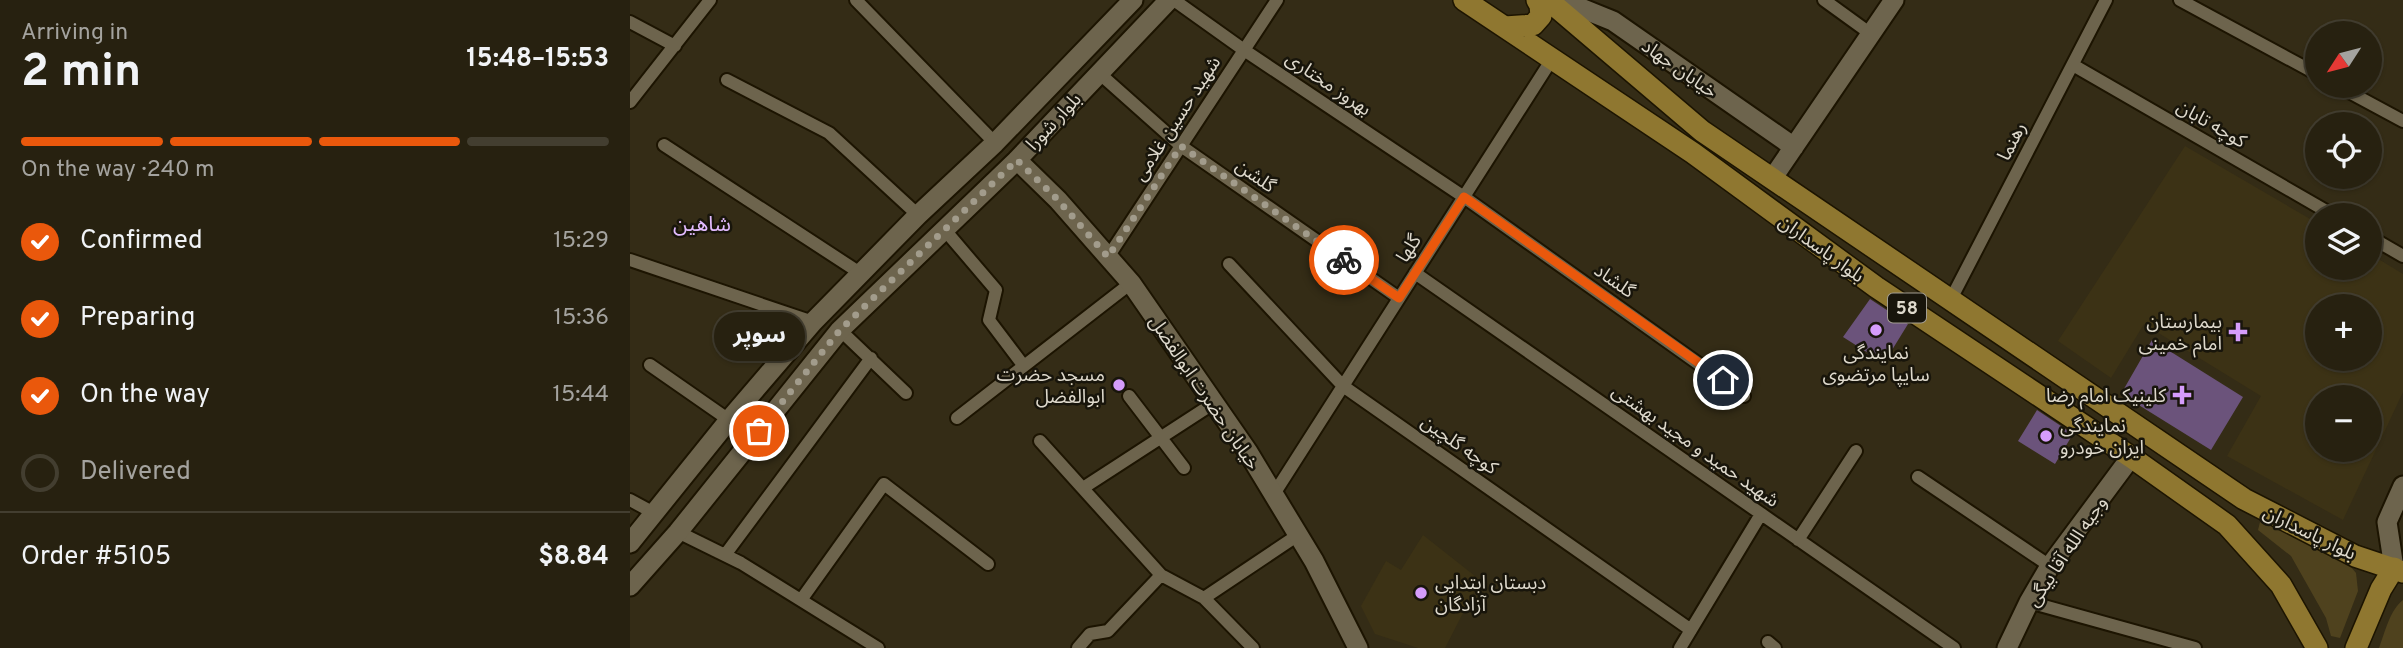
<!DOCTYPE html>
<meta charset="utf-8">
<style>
body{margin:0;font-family:Overpass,"Noto Sans Arabic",sans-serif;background:#332e1e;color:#f1f3f6;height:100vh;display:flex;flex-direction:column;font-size:26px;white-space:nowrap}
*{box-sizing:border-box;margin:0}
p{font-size:23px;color:#a4a39f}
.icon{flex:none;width:38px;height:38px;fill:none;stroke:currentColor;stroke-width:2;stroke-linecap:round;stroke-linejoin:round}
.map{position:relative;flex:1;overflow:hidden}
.details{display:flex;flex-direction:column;background:#272110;width:630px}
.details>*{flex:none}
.needle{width:46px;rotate:234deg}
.controls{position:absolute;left:1675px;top:21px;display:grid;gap:14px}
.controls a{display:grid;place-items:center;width:77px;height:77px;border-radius:50%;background:#272110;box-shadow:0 2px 5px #0004,0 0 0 2px #433e30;font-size:35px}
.pin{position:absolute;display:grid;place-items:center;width:60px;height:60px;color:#fff;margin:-30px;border:4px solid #fff;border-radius:50%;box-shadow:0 2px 7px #0007}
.courier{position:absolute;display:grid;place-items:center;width:70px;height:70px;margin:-35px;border:5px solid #ea580c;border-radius:50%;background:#fff;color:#222;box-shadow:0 2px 9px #0007}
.bubble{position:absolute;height:49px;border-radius:24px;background:#272110;box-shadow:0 2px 5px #0004,0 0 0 2px #433e30;font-size:23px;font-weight:700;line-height:49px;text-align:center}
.summary em{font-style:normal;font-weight:700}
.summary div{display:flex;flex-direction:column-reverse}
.summary{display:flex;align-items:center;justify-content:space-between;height:119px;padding:0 21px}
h1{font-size:46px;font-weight:700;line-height:52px}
.bar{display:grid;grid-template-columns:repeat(4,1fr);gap:10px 7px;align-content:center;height:84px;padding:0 21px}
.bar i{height:9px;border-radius:5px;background:#433e30}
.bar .on{background:#ea580c}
.bar p{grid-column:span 4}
.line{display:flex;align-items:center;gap:18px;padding:0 21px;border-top:2px solid #433e30}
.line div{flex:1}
ol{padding:0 21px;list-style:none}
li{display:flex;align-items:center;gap:21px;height:77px}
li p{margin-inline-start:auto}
li .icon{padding:7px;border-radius:50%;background:#ea580c;color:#fff;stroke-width:4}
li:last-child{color:#a4a39f}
li i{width:38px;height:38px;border:4px solid #433e30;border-radius:50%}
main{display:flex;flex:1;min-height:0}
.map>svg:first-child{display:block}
</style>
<main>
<section class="details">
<div class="summary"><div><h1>2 min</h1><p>Arriving in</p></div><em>15:48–15:53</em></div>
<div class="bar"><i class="on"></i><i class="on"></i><i class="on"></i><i></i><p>On the way · 240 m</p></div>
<ol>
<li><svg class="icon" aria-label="check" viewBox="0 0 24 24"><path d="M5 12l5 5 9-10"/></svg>Confirmed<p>15:29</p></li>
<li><svg class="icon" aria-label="check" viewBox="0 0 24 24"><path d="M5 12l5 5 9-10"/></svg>Preparing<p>15:36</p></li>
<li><svg class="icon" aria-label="check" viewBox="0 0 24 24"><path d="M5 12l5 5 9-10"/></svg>On the way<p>15:44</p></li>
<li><i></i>Delivered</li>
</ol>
<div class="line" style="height:91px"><div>Order #5105</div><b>$8.84</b></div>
</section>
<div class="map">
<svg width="1773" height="648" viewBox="0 0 1773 648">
<rect width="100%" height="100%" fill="#342c16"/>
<!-- built -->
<path fill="#3c3215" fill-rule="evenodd" d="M1555,146L1687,223V268H1740V254L1773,274V392L1713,520L1597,456L1631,396L1514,324L1481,378L1428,341ZM1687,306H1740V359H1687ZM1687,397H1740V450H1687Z
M793,535L850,580L815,648H788L745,634L731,606L756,561L771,570Z"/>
<!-- green -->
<path fill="#4f421e" d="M1631,518L1715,560L1726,573L1728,591L1710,638L1701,636L1696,618L1661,556L1628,530Z
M1773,600V648H1749C1755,632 1760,610 1773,600Z"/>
<!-- building -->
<path fill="#6b537b" d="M1240,299L1278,324L1254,363L1213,337Z
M1522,340L1613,397L1581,450L1491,394Z
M1407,410L1443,434L1425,464L1388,441Z"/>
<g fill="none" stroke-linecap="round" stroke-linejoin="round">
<!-- street casing -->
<g stroke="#1c1401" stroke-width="16">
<path id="street" d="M226,0L365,143
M544,0L614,50L834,197L1114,396
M1194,0L1241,34
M1550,0L1687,74
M0,22L45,46
M1443,65L1703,215
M469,73L551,146L769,298
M97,80L199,133L288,215
M1708,86L1773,121
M0,102L80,0
M34,145L230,273
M314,229L366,290L359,320L393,365
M1740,237L1773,256
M478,257L647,0
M0,260L183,322
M599,264L713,386L1061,630
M785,273L1324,648
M1320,301L1476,0
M210,330L276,393
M20,365L99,420
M499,396L554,468
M327,418L501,283
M410,441L531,575L574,598L623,648
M1288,477L1420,566
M453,488L584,403
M644,494L922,59
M0,500L24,513
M48,532L111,563L248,648
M1168,540L1226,451
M95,555L241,358
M574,598L668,535
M171,600L254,484L358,564
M1399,602L1565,648
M1138,642L1145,648
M448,648L460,634L478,631L531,575
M1050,648L1131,514"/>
</g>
<!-- secondary casing -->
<g stroke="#1c1401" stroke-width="23">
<path id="secondary" d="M931,0L983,21L1164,147
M387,160L428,200L501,283L618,452L684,561L728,648
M1142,179L1264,0
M0,543L99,420L183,322L288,215L365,143L503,0
M1764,568L1757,522L1773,486
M0,586L48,532L210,330L387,160L539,0
M1377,648L1399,602L1420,566L1501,457"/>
</g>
<!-- primary casing -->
<g stroke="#1c1401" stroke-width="24">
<path id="primary" d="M834,0L1063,153L1246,287L1501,457L1597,525L1651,585L1687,648
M918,0L1072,131L1614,499L1725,556L1773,572
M875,27L903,25L911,16L910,5L907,0
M1726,648L1751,589L1764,568"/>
</g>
<!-- street -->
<use href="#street" stroke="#6d644d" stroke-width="12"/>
<!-- secondary -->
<use href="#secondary" stroke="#6d644d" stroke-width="19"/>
<!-- primary -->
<use href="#primary" stroke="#8f7730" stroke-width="21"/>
</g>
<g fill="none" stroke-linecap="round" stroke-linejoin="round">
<!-- done -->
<path stroke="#a29c8c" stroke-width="7" stroke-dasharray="0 12.6" d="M129,431L210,330L387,160L428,200L478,257L551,146L714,260"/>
<!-- route -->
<path stroke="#ea580c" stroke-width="9" d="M714,260L769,298L834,197L1093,380"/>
</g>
<!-- markers -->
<g fill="#d59cfb" stroke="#18150b" stroke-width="2.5">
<circle cx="1246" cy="330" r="7"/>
<path d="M1604.5 321.5h7v7h7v7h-7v7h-7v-7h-7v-7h7z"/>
<circle cx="489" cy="385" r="7"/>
<path d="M1548.5 384.5h7v7h7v7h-7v7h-7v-7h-7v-7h7z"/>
<circle cx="1416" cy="436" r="7"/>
<circle cx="791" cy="593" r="7"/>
</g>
<g text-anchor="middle" stroke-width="5" stroke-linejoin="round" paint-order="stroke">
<!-- shield labels -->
<rect fill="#18150b" stroke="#a39e92" stroke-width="2" x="1258" y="293.5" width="38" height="29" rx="5"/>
<g font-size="18" font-weight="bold" fill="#ded9cc">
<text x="1277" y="314">58</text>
</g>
<!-- street labels -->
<g font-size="19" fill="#ded9cc" stroke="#18150b">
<text transform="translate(1050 68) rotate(35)" y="7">خیابان جهاد</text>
<text transform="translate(699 83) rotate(34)" y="7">بهروز مختاری</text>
<text transform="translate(546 118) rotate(-57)" y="7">شهید حسین غلامی</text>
<text transform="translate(423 121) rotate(-47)" y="7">بلوار شورا</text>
<text transform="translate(1582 123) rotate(30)" y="7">کوچه تابان</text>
<text transform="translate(1381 141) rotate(-63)" y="7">رهنما</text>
<text transform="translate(626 175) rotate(35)" y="7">گلشن</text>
<text transform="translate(778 248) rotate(-57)" y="7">گلها</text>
<text transform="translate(1192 248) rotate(36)" y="7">بلوار پاسداران</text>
<text transform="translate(985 280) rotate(35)" y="7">گلشاد</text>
<text transform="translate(575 392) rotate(56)" y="7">خیابان حضرت ابوالفضل</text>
<text transform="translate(830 444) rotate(35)" y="7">کوچه گلچین</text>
<text transform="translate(1066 445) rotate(35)" y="7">شهید حمید و مجید بهشتی</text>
<text transform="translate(1680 532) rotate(26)" y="7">بلوار پاسداران</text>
<text transform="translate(1436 551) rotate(-56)" y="7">وجیه الله آقا بیگی</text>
</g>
<!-- poi labels -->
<g font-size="19" fill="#ded9cc" stroke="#18150b" text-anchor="end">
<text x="1592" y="328">بیمارستان<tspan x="1592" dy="22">امام خمینی</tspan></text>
<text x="1246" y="359" text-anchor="middle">نمایندگی<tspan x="1246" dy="22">سایپا مرتضوی</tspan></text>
<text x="475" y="381">مسجد حضرت<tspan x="475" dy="22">ابوالفضل</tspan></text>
<text x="1536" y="402">کلینیک امام رضا</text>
<text x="1430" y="432" text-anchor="start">نمایندگی<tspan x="1430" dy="22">ایران خودرو</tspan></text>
<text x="805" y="589" text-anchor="start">دبستان ابتدایی<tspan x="805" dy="22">آزادگان</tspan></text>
</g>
<!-- neighbourhood labels -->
<g font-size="21" fill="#e2bbfe" stroke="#18150b">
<text x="72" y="231">شاهین</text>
</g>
</g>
</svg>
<div class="controls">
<a><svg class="needle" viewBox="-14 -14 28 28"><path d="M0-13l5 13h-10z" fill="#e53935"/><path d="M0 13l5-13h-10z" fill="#a4a39f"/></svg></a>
<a><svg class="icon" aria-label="locate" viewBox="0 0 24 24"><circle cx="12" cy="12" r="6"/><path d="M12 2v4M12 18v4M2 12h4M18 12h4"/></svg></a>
<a><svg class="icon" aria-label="layers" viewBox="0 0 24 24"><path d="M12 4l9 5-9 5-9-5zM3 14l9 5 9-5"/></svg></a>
<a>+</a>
<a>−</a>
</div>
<div class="pin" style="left:129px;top:431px;background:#ea580c"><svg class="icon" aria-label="bag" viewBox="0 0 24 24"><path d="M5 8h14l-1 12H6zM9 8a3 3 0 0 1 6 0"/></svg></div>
<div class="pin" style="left:1093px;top:380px;background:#1f2937"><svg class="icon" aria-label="home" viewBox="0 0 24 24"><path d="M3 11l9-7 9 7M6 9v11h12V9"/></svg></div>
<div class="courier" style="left:714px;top:260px"><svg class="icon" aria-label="bike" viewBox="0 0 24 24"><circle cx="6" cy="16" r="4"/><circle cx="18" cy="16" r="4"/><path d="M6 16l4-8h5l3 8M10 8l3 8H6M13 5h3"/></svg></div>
<div class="bubble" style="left:84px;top:312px;width:91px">سوپر</div>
</div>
</main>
